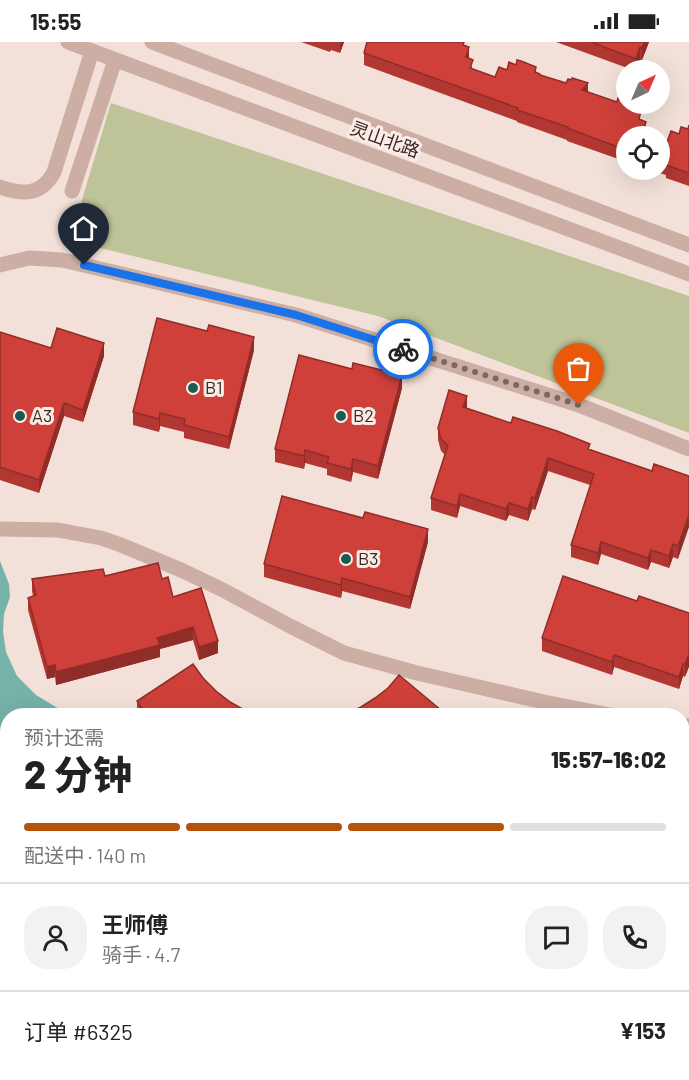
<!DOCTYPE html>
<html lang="zh">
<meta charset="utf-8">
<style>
body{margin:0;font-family:Barlow,"Noto Sans SC",sans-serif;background:#f2f2f2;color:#222;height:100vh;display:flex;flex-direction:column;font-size:22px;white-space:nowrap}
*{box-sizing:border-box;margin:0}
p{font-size:20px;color:#767676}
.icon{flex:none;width:33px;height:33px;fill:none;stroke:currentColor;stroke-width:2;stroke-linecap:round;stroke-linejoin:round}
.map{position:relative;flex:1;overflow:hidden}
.details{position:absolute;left:0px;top:666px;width:690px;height:372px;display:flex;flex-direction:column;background:#fff;border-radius:24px 24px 0 0;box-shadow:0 6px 24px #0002}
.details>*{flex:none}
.needle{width:39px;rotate:44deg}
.tools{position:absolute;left:616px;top:18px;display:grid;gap:12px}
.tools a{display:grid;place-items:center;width:54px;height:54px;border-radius:50%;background:#fff;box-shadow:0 6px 24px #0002;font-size:30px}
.pin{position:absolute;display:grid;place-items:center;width:51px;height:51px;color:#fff;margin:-62px -26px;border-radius:50% 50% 50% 0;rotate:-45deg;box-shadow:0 0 6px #0007}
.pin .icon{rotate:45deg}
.courier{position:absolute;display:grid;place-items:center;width:60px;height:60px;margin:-30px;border:4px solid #1a73e8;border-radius:50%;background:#fff;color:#222;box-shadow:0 2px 8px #0007}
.summary em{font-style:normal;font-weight:800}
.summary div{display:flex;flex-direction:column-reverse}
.summary{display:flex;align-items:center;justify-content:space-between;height:102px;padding:0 24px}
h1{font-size:39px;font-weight:800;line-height:45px}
.bar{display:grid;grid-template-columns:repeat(4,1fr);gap:9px 6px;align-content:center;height:72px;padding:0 24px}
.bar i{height:8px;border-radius:4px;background:#e0e0e0}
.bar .on{background:#b45309}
.bar p{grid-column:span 4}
.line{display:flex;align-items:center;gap:15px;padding:0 24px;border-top:2px solid #e0e0e0}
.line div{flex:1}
.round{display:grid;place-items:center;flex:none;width:63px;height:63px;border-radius:24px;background:#f2f2f2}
.status{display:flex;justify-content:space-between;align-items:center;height:42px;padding:0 30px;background:#fff;direction:ltr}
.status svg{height:16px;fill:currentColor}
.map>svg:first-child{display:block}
</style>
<div class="status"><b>15:55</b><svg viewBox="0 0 49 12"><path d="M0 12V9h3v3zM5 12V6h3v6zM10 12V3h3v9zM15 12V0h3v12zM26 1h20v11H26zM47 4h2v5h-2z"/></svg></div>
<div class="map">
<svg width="689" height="1038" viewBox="0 0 689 1038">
<rect width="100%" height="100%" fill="#f3e1d9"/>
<!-- green -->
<path fill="#bec398" d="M111,61L689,254V391L378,274L84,202L100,169L81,161Z"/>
<!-- water -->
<path fill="#75b2a8" d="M0,519L9,542L10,555L4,572L3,589L6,610L17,634L36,653L61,668L84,673L8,674L7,906L0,903Z"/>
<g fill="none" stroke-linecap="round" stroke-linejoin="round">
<!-- minor -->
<path stroke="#ccaea4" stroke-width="15" d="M68,0L689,232
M152,0L689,203
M0,145C23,153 41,154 54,130L92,9
M72,149L115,18
M0,223L29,216L62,218L296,273L579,363L689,407
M0,487L58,488L101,496L121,503L181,528L221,547L290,584L344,611L417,631L544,660L615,674
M682,683L689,684
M0,947L8,953
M644,1030L652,1038
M127,1038L135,1030"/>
</g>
<!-- wall -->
<path fill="#b23732" d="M301,0H344L340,11L331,8L330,10Z
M556,0H649L642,18H640L636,28H633Z
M464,3L473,28L495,35L507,28L536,30L540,33L588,50L627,94V120L567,99V98L517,80V79L364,23V11Z
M689,83V144L666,136V133L650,128H660V98L667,100L679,92L688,87Z
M0,290L51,306L104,314L83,380L64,374L39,451L0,438Z
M254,308L229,407L184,396V390L160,384L159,390L133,383V370Z
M402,346L378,437L353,430L351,440L327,433V427L305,421L304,427L275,420V407Z
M467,366L652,429L689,434L678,517L673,515L669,526L651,520L648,528L601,512L598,523L571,515V503L590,443L548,429L535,468L532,467L528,479L509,473L506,479L460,464L457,476L431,468V456L445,413L441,409L438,398V386Z
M428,500L410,567L342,549L341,556L264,535V522Z
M105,534L162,537L173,555L218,611L199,618L193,598L160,607V615L56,643L55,635L47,637L28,568V556L33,554L32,549V537Z
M637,559L689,571L685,635L683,634L679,647L614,625L612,633L542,609V596Z
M203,636L216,649L230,660L246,669L258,674H138L137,671V659Z
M682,701L689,704V795L682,791Z
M533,1030H581L574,1038H542Z"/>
<!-- shaded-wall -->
<path fill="#912d29" d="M340,0H344L340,11Z
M644,0H649L642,18V6Z
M469,5V18L466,15Z
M640,5V18L636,28V17Z
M588,41V54L582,48Z
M646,80V93L645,94L643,89Z
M254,295V308L229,407V395Z
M104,301V314L83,380V368Z
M402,333V346L378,437V424Z
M467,354V366L463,377V365Z
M64,361V374L39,451V438Z
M160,371V384L159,390V377Z
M305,408V421L304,427V414Z
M548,416V429L535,468V456Z
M353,417V430L351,440V427Z
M460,452V464L457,476V464Z
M532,455V467L528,479V467Z
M509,461V473L506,479V467Z
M689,473V485L678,517V504Z
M428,487V500L410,567V555Z
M601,500V512L598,523V511Z
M673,502V515L669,526V514Z
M651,508V520L648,528V516Z
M342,536V549L341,556V543Z
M193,585V598L160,607V615L56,643V630L157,596Z
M218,599V611L199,618V605Z
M689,612V625L685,635V622Z
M614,613V625L612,633V620Z
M683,622V634L679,647V635Z
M55,623V635L47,637V625Z
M8,1030H18L12,1038H1Z
M573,1030H581L574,1038H566Z"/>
<!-- building -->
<path fill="#cf403a" stroke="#912d29" stroke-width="1.5" d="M367,0H464L463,3L469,5L466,15L473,18L470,26L495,35L499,25L507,28L509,20L516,23L517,18L521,19L536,25L535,30L540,32V33L566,41L568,37L571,38L572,36L588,41L582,48L617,60L618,56L627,59V62H637L635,67L641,69L639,77L646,80L643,89L644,90V92L652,94H627V108L618,105L567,86L568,85L517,68L518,66L364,11Z
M591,0H644L642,6L640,5L636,17Z
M689,83V131L666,123L667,120L660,118V98L667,100L671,89L679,92L681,85L688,87Z
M157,276L207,289L209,283L254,295L229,395L184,383L185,377L160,371L159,377L133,370Z
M57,286L104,301L83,368L64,361L39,438L0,425V290L51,306Z
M299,313L352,327L353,321L402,333L378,424L353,417L351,427L327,421L329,415L305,408L304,414L275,407Z
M449,348L467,354L463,365L511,381L513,375L557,389L590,402L588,407L652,429L654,422L689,434V473L678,504L673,502L669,514L651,508L648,516L601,500L598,511L571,503L594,432L548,416L535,456L532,455L528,467L509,461L506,467L460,452L457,464L431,456L448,403L441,397L438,386Z
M282,454L363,476L365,470L428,487L410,555L342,536L341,543L264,522Z
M158,521L162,537L168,535L173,555L201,546L218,599L199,605L193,585L157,596L160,603L56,630L55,623L47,625L28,556L36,553L32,537L103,527L105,534Z
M563,534L637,559L639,554L689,571V612L685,622H683L679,635L614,613L612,620L542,596Z
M193,622L203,636L216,649L230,660L246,669L258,674H147L137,659Z
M399,633L448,674H342L361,665L375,656L388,646Z
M481,670L495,674H480Z
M682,701L689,704V782L682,779Z
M0,964L8,970V1030L1,1038H0Z
M288,1030H320L326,1038H277Z
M545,1030H573L566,1038H553Z
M622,1030H634L643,1038H615Z"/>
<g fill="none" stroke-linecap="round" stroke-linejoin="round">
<!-- done -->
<path stroke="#796965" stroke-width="6" stroke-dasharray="0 10.8" d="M403,307L579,363"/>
<!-- route -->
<path stroke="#1a73e8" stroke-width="8" d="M84,223L296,273L403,307"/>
</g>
<!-- markers -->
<g fill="#185b52" stroke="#fbece5" stroke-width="2">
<circle cx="193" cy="346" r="6"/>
<circle cx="20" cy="374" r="6"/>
<circle cx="341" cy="374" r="6"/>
<circle cx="346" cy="517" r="6"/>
</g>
<g text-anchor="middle" stroke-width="6" stroke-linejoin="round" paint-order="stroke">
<!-- street labels -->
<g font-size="18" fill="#372826" stroke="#fbece5">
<text transform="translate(385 98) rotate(20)" y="6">灵山北路</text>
</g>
<!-- poi labels -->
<g font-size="18" fill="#372826" stroke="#fbece5" text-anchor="start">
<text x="205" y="352">B1</text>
<text x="32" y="380">A3</text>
<text x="353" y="380">B2</text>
<text x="358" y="523">B3</text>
</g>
</g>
</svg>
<div class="tools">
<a><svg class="needle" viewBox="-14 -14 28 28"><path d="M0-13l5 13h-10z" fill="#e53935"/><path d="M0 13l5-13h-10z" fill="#767676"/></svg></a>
<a><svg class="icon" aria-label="locate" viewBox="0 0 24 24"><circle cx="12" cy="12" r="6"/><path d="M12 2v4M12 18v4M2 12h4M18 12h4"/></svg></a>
</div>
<div class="pin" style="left:579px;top:363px;background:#ea580c"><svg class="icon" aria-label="bag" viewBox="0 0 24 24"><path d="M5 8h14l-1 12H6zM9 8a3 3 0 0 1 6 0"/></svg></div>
<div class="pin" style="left:84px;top:223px;background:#1f2937"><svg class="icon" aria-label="home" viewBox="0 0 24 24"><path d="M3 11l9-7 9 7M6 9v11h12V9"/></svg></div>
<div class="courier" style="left:403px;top:307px"><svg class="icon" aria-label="bike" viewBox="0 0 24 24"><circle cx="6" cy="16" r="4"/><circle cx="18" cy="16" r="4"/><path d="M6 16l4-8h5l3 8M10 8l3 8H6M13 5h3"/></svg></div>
<section class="details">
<div class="summary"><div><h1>2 分钟</h1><p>预计还需</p></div><em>15:57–16:02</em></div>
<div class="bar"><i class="on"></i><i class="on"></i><i class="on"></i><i></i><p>配送中 · 140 m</p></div>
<div class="line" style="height:108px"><a class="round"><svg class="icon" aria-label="person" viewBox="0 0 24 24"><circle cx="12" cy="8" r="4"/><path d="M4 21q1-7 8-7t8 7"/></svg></a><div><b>王师傅</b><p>骑手 · 4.7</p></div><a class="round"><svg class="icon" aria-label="chat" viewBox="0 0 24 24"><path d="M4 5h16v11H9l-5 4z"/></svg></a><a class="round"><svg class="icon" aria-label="phone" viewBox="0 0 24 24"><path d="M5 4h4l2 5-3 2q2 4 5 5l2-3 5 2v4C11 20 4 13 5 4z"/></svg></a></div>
<div class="line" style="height:78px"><div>订单 #6325</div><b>¥153</b></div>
</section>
</div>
